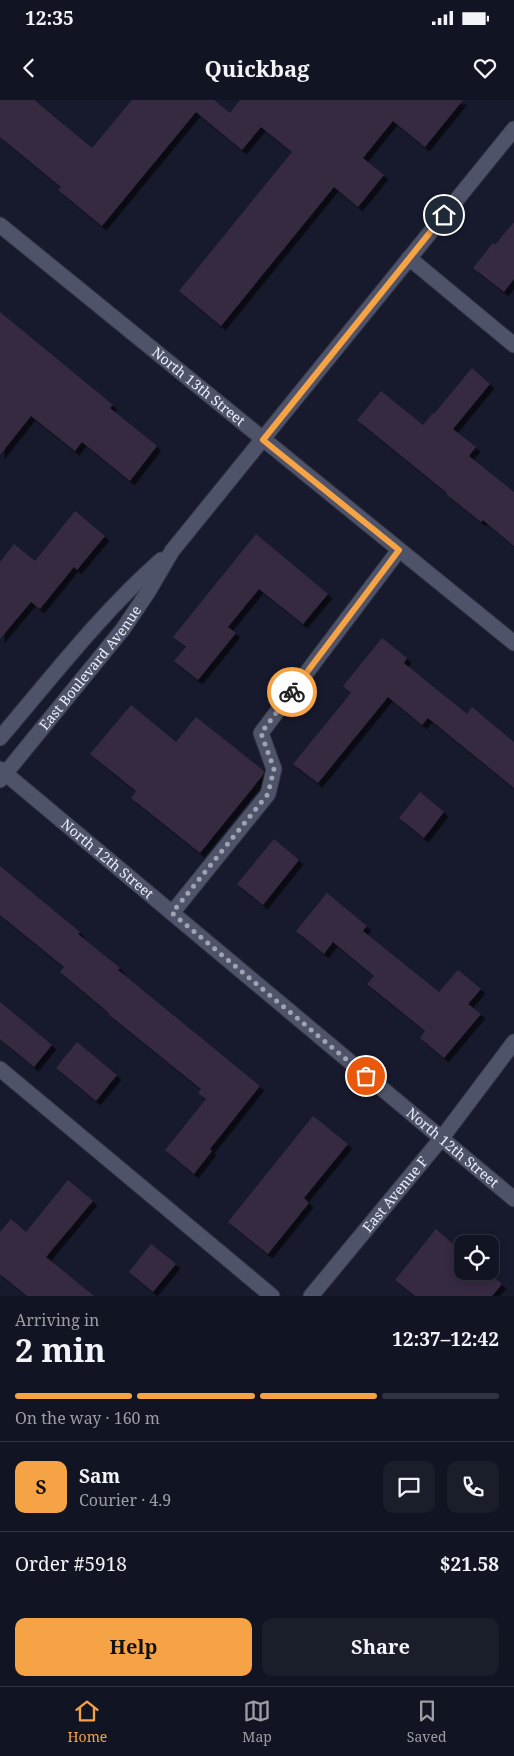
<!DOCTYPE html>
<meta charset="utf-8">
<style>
body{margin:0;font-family:"Noto Serif",serif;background:#1a1d2a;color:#f1f3f6;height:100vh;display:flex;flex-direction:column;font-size:19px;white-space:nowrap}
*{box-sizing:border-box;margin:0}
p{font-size:16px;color:#9c9ea5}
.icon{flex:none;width:28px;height:28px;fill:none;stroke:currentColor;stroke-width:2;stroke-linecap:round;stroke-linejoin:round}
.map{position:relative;height:1196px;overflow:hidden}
.side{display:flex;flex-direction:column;background:#111422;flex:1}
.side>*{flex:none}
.fabs{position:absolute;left:454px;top:1135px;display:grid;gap:10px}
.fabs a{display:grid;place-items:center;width:45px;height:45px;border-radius:10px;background:#111422;box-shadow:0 2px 8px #0003,0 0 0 1px #303340;font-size:25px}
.pin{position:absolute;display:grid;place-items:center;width:42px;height:42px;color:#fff;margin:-21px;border:2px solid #fff;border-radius:50%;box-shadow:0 1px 5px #0007}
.courier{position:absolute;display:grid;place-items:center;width:50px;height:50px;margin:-25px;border:4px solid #f5a345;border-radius:50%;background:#fff;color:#222;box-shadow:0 1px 6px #0007}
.summary em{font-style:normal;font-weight:700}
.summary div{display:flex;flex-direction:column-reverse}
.summary{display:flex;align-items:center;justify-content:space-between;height:85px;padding:0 15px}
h1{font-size:32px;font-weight:700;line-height:38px}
.bar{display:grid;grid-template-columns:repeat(4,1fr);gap:8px 5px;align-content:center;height:60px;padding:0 15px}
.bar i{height:6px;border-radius:4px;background:#303340}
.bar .current{background:#f5a345}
.bar p{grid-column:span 4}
.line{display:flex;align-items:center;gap:12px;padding:0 15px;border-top:1px solid #303340}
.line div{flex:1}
.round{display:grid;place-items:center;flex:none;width:52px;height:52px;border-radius:10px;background:#1a1d2a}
.action{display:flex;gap:10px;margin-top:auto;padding:10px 15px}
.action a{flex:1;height:58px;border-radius:10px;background:#f5a345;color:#111;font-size:20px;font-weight:700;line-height:58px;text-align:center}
.action a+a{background:#1a1d2a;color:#f1f3f6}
.status{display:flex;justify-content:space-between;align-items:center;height:35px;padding:0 25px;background:#111422;direction:ltr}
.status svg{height:14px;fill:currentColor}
header{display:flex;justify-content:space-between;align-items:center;height:65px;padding:0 15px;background:#111422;font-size:22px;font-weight:700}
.tab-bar{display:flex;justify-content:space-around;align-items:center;height:70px;border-top:1px solid #303340;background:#111422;font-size:14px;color:#9c9ea5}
.tab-bar a{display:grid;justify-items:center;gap:2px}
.tab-bar .current{color:#f5a345}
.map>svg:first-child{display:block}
</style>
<div class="status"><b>12:35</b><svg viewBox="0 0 49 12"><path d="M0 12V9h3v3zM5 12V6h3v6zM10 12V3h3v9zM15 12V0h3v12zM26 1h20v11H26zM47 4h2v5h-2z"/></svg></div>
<header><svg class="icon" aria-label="back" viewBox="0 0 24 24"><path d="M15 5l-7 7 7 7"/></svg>Quickbag<svg class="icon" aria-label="heart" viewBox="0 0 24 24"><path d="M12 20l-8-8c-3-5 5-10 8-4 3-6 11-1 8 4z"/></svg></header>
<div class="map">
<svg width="514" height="1196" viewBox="0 0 514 1196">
<defs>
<filter id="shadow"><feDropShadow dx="4.5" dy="4.5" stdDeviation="0" flood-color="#0009"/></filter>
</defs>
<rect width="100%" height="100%" fill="#171a2d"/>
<!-- building -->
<path fill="#342b3f" filter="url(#shadow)" d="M0,0H34L92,48L132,0H214L230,13L240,0H463L425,47L393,21L363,58L384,75L358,107L334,87L221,226L179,191L292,52L261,27L242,50L196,12L102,126L58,90L61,87L0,37Z
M514,122V179L504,192L473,168L493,143L495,145Z
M0,212L113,305L110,308L157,346L130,381L82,342L75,351L31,316L0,355Z
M472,268L490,284L453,329L476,347L469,356L514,392V446L483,420L481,422L446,394L447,393L357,320L381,291L423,325L433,313L434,314Z
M75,411L105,436L77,470L74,467L40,509L31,502L0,539V462L14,444L35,461Z
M256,434L328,494L303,524L259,489L228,527L236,533L198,580L174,561L186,547L173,537Z
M382,538L407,558L404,563L467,614L472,607L514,642V688L428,618L422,625L388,597L318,683L293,664L351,593L343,586Z
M131,605L176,642L196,617L264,671L263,675L200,753L131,698L136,691L90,654Z
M420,692L444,712L424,738L399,718Z
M274,739L299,760L263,805L237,784Z
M0,766L80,832L78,834L120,868L118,870L260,986L210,1049L212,1051L194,1074L165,1050L206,999L198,993L201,989L108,914L109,913L60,872L64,867L0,815Z
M327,793L367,826L363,831L439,892L458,870L481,889L468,904L481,914L444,958L420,938L425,931L367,884L374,876L333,842L324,854L296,831Z
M0,902L52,945L34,967L0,939Z
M77,942L117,975L96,1001L56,968Z
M313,1016L348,1044L304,1098L309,1103L268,1154L228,1122Z
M68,1080L93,1101L46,1157L94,1196H27L0,1174V1132L11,1119L26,1132Z
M436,1129L462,1152V1171H486L502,1184L492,1196H415L395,1180Z
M151,1144L176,1164L153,1192L129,1172Z"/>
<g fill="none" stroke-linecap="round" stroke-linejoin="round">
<!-- service casing -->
<g stroke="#323343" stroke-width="17">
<path id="service" d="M409,158L514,245
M172,813L268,694L274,669L261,633L399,450
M0,969L272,1196"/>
</g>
<!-- minor casing -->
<g stroke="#323343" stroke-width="17">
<g id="minor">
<path id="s1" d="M0,125L514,543"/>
<path d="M0,638C52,577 101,513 161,460"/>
<path id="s2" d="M0,669L514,1099"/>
<path id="s3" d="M0,680L123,529L148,492L172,451L514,29"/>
<path id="s4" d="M311,1196L441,1039L514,942"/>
</g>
</g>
<!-- service -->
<use href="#service" stroke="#4e5369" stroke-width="15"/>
<!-- minor -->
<use href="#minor" stroke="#4e5369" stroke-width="15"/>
</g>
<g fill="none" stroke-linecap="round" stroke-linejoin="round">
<!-- done -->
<path stroke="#a0a3b2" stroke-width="5" stroke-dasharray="0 9" d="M292,592L261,633L274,669L268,694L172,813L366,976"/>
<!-- route -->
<path stroke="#f5a345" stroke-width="6" d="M292,592L399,450L263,340L444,115"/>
</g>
<g text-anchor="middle" stroke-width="4" stroke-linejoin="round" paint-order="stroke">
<!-- street labels -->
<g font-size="14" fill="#eaedfa" stroke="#05060e">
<text dy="5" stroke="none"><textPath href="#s1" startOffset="256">North 13th Street</textPath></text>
<text dy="5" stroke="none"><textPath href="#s3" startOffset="144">East Boulevard Avenue</textPath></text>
<text dy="5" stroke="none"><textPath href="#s2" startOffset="140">North 12th Street</textPath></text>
<text dy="5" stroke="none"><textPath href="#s2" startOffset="590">North 12th Street</textPath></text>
<text dy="5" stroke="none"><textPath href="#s4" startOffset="132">East Avenue F</textPath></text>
</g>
</g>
</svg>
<div class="fabs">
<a><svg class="icon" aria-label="locate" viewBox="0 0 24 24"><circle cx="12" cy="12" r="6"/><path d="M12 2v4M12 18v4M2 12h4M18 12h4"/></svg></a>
</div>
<div class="pin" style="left:366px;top:976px;background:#ea580c"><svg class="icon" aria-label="bag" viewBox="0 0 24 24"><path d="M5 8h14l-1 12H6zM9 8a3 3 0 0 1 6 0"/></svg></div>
<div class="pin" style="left:444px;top:115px;background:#1f2937"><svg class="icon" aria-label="home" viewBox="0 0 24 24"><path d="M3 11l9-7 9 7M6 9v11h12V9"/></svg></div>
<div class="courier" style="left:292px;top:592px"><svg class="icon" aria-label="bike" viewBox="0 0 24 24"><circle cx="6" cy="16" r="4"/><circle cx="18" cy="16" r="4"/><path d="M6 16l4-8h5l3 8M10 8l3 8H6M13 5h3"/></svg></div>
</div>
<section class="side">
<div class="summary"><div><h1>2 min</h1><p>Arriving in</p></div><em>12:37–12:42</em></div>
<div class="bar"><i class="current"></i><i class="current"></i><i class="current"></i><i></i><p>On the way · 160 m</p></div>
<div class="line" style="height:90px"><b class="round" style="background:#f5a345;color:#111">S</b><div><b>Sam</b><p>Courier · 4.9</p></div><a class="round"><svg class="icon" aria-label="chat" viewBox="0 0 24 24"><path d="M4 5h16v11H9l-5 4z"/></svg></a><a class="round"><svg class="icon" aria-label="phone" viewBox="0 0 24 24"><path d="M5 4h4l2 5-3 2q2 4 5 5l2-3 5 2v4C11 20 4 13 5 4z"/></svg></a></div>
<div class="line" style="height:65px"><div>Order #5918</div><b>$21.58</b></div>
<div class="action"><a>Help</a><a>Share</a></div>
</section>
<nav class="tab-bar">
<a class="current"><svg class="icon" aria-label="home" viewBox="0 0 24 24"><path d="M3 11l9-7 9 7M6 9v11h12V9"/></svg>Home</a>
<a><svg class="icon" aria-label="map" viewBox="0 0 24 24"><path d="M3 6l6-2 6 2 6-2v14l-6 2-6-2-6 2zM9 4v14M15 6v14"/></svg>Map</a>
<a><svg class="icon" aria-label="saved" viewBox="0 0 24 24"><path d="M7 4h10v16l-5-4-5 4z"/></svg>Saved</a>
</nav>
